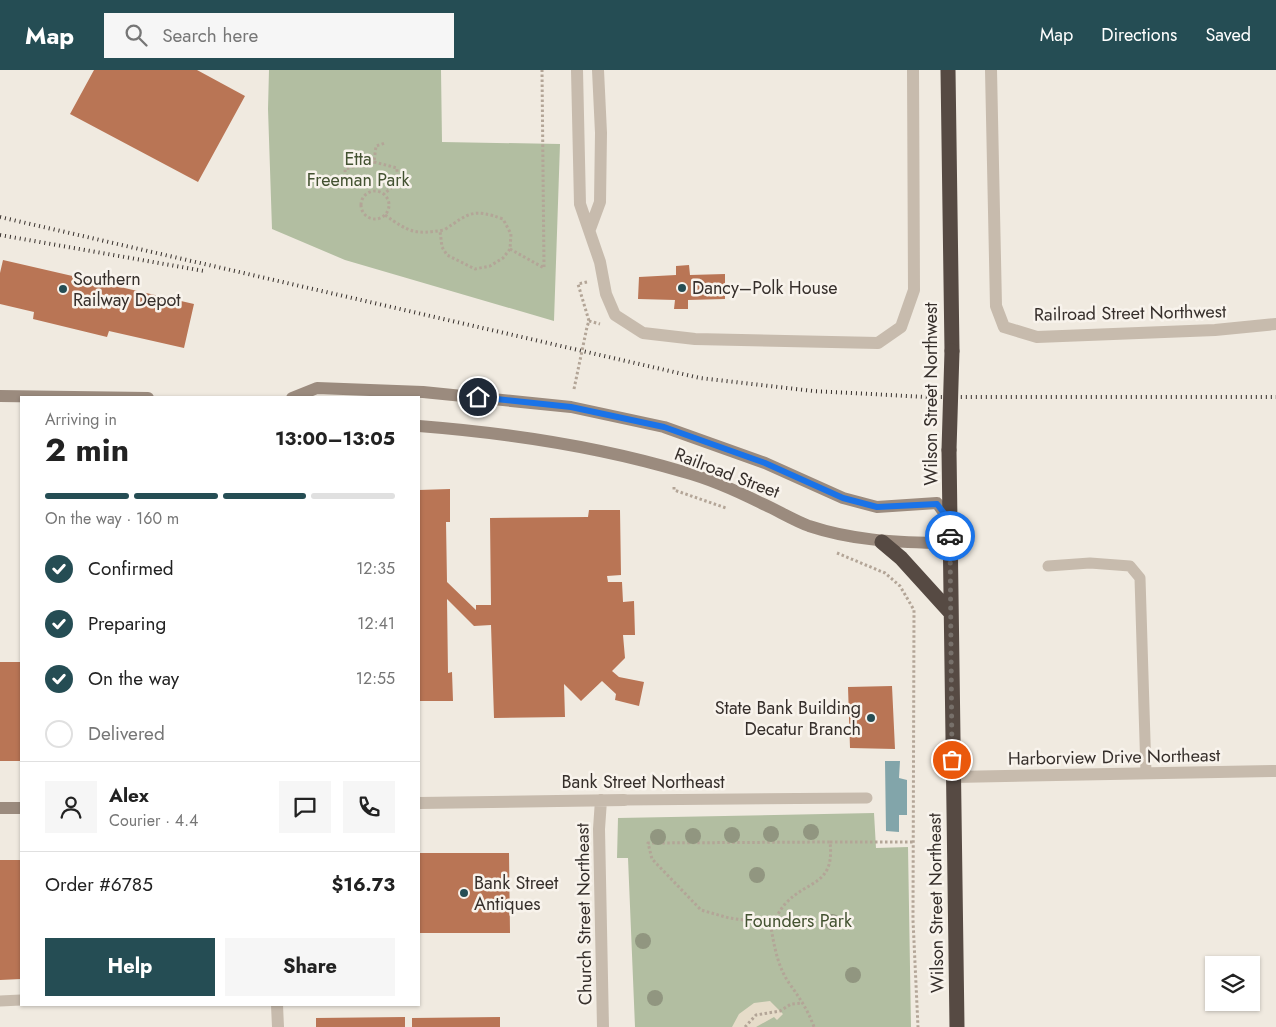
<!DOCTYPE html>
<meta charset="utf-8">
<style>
body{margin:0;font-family:Jost,sans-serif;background:#f6f6f6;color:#222;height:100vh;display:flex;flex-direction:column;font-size:19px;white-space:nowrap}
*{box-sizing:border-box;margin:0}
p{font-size:16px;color:#767676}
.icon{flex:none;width:28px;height:28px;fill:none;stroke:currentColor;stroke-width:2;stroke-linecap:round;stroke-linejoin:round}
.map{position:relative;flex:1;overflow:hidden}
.details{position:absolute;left:20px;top:326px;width:400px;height:610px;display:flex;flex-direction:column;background:#fff;border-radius:0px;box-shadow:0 1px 4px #0004}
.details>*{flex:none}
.tools{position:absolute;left:1205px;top:886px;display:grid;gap:10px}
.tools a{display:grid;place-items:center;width:55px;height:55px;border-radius:0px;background:#fff;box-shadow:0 1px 4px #0004;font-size:25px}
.pin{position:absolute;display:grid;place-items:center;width:42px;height:42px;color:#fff;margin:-21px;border:2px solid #fff;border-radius:50%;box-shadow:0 1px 5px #0007}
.courier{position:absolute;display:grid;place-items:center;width:50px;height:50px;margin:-25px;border:4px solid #1a73e8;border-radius:50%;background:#fff;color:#222;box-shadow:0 1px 6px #0007}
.head em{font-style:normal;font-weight:700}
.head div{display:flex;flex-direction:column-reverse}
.head{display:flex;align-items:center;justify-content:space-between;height:85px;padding:0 25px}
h1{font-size:32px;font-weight:700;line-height:38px}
.bar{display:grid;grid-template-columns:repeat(4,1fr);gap:8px 5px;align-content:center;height:60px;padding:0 25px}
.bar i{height:6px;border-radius:4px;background:#e0e0e0}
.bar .selected{background:#254d54}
.bar p{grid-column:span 4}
.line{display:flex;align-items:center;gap:12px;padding:0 25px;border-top:1px solid #e0e0e0}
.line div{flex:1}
.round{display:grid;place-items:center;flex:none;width:52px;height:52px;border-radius:0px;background:#f6f6f6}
ol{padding:0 25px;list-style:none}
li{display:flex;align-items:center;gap:15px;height:55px}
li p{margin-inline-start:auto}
li .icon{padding:5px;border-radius:50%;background:#254d54;color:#fff;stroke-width:4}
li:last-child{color:#767676}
li i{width:28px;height:28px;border:2px solid #e0e0e0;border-radius:50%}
.cta{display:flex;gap:10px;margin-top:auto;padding:10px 25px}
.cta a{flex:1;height:58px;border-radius:0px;background:#254d54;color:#fff;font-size:20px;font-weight:700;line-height:58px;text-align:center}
.cta a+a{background:#f6f6f6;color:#222}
header{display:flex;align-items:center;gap:30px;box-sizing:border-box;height:70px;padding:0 25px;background:#254d54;color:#fff}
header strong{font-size:24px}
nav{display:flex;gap:28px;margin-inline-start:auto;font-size:18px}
.search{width:350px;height:45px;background:#f6f6f6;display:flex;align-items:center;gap:12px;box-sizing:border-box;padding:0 18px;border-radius:0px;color:#767676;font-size:19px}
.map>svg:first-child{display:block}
</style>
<header>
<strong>Map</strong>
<div class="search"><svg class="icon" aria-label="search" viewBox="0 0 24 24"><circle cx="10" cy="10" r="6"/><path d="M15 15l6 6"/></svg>Search here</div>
<nav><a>Map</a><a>Directions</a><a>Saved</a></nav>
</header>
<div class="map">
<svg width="1276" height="957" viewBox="0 0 1276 957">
<rect width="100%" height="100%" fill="#f0eae0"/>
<!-- green -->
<path fill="#b2bea1" d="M269,0H441L442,72L560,74L554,251L345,190L272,159L268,39Z
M874,743L876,778L908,777L911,957H635L628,788H617L618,748Z"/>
<!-- plaza -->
<path fill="#e6dcc9" d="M770,931L783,944L777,950L774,947L756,957H732L739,944L754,933Z"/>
<!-- water -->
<path fill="#82a5aa" d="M885,691H900L899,708L907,710V745H899V762L886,761Z"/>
<!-- building -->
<path fill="#b97555" d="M94,0H197L245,26L198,112L70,44Z
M3,190L194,234L184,278L109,261L107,267L33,249L34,242L0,234V203Z
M689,195L690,205L725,204V229L688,230V239H674L675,230L638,229L639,207L676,205V196Z
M450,419V452H446L447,512L476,540V535H491L490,448L588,447L589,440H620L621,505L607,506L608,512H622L623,532L634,531L635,565H623L625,588L612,601L619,607L644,612L639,636L615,630L616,624L602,611L581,631L564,614L565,647L494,648L491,555L474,556L447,529L448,603L452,602L453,631H419V420Z
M0,592H21V691H0Z
M892,616L895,679L850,678L848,617Z
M419,783H509L510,863H419Z
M0,790H21V909L0,910Z
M405,947V957H316V948Z
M500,947V957H412V948Z"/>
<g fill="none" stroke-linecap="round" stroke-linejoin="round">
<!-- path -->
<path stroke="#b3a597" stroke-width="3" stroke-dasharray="2.5 2.5" stroke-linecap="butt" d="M374,92L397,98V113L384,124
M340,117L346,116L345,99L374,92L376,76L385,73
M361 135a14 14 0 1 1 28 0a14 14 0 1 1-28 0Z
M385,145C409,162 414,165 444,160C470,143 472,138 503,149L511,164L510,179L503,188L490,196L475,199L447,185L442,177L440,161
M510,179L544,198L542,0
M587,212L578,214L589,251L587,257
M589,251L600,254
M674,417V420L726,438
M837,483L885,503L900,516L914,540L913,850L918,957
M830,772H913
M773,854L729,848L701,840L652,789L648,773L830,772C835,816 808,809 785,834C779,841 775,850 771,857C774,876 778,897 789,913C799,927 808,940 814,957
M745,957L756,945L780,941L791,934L803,933"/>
<!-- lane -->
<path stroke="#c7bbad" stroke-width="11" d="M1048,496L1090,493L1130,496L1140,508L1146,703
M624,730L867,728
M0,931L21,930"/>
<!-- street -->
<path stroke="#c7bbad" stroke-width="12" d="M577,0L580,134L600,192L606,224L615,245L643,263L695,269L878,273L901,257L914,220L913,0
M991,0L996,236L1004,257L1037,267L1215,260L1276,254
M590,159L600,132L601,63L598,0
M953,707L1276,701
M601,730L599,759L603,957
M419,733L624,730
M277,935L278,957"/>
<!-- secondary -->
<path stroke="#9b8b7e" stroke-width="12" d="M0,326L148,328
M292,328L317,318L423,322L571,337L664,357L765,393L843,428L877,437L937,433L950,451L936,473C892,472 851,470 809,456C793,450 777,440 761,433C737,421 710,409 684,402C597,376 508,363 419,356
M0,738H21"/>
<!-- highway -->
<path stroke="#564a43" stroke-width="15" d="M948,0L952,281
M949,380L957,957
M882,472L901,488L950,542"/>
<!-- rail -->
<path stroke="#362f2b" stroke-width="4" stroke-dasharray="1 4" stroke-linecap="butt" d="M0,147L700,308L813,321L927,327H1276
M0,165L204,201"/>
<!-- path-bridge -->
<path stroke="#b3a597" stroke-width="3" stroke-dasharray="2.5 2.5" stroke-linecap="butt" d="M574,319L587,257"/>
<!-- highway-bridge -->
<path stroke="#564a43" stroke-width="15" d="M949,380L952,281"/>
</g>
<!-- trees -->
<g fill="#919680">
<circle cx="811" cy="762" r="8"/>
<circle cx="771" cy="764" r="8"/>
<circle cx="732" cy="765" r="8"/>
<circle cx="693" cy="766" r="8"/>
<circle cx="658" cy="767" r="8"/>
<circle cx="757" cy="805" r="8"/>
<circle cx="832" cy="852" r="8"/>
<circle cx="643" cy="871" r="8"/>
<circle cx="853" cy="905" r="8"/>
<circle cx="655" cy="928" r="8"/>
</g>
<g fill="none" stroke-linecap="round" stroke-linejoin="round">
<!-- done -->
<path stroke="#77706a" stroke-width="5" stroke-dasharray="0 9" d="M950,466L952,690"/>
<!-- route -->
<path stroke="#1a73e8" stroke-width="6" d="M478,327L571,337L664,357L765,393L843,428L877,437L937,434L950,451V466"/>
</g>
<!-- markers -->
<g fill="#254d54" stroke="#f8f3ec" stroke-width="2">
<circle cx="682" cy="218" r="5"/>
<circle cx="63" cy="219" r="5"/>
<circle cx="871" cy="648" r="5"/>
<circle cx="464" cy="823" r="5"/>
</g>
<g text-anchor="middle" stroke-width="5" stroke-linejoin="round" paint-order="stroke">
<!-- park labels -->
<g font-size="18" fill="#435231" stroke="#f8f3ec">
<text x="358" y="95">Etta<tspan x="358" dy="21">Freeman Park</tspan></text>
<text x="798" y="857">Founders Park</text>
</g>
<!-- poi labels -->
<g font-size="18" fill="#362f2b" stroke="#f8f3ec" text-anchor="start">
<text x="73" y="215">Southern<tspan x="73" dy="21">Railway Depot</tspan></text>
<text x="692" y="224">Dancy–Polk House</text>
<text x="861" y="644" text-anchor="end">State Bank Building<tspan x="861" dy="21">Decatur Branch</tspan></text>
<text x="474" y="819">Bank Street<tspan x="474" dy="21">Antiques</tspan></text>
</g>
<!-- street labels -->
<g font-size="18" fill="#362f2b" stroke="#f8f3ec">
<text transform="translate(1130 243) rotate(-1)" y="6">Railroad Street Northwest</text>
<text transform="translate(931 324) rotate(-90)" y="6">Wilson Street Northwest</text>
<text transform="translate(727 403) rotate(21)" y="6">Railroad Street</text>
<text transform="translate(1114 687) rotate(-1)" y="6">Harborview Drive Northeast</text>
<text x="643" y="718">Bank Street Northeast</text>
<text transform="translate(936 833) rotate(-91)" y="6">Wilson Street Northeast</text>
<text transform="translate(584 844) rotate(-91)" y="6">Church Street Northeast</text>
</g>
</g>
</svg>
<div class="tools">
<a><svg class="icon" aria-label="layers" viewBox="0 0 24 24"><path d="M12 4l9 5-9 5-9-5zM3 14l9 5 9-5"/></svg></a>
</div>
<div class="pin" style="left:952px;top:690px;background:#ea580c"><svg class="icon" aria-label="bag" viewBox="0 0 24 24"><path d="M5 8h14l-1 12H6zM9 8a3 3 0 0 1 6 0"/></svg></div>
<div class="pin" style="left:478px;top:327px;background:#1f2937"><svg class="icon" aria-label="home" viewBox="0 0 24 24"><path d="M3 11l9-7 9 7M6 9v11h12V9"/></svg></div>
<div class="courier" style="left:950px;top:466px"><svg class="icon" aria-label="car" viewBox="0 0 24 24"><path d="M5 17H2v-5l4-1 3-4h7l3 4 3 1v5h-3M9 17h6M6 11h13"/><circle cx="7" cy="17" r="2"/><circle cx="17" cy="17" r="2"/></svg></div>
<section class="details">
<div class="head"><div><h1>2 min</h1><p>Arriving in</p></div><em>13:00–13:05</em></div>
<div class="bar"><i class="selected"></i><i class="selected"></i><i class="selected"></i><i></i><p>On the way · 160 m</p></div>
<ol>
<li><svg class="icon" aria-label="check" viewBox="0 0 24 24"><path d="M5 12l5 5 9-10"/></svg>Confirmed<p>12:35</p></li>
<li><svg class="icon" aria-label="check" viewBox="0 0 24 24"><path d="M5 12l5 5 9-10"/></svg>Preparing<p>12:41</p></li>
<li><svg class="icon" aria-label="check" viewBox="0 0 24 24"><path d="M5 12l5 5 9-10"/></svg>On the way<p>12:55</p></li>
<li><i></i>Delivered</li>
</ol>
<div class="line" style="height:90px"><a class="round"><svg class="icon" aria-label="person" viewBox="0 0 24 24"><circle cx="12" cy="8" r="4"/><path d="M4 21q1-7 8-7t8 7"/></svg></a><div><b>Alex</b><p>Courier · 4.4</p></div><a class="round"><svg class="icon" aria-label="chat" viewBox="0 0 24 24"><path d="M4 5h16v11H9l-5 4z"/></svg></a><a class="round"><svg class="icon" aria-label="phone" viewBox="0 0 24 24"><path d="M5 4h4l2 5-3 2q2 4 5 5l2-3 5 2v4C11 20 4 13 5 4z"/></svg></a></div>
<div class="line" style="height:65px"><div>Order #6785</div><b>$16.73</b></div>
<div class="cta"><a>Help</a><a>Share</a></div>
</section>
</div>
